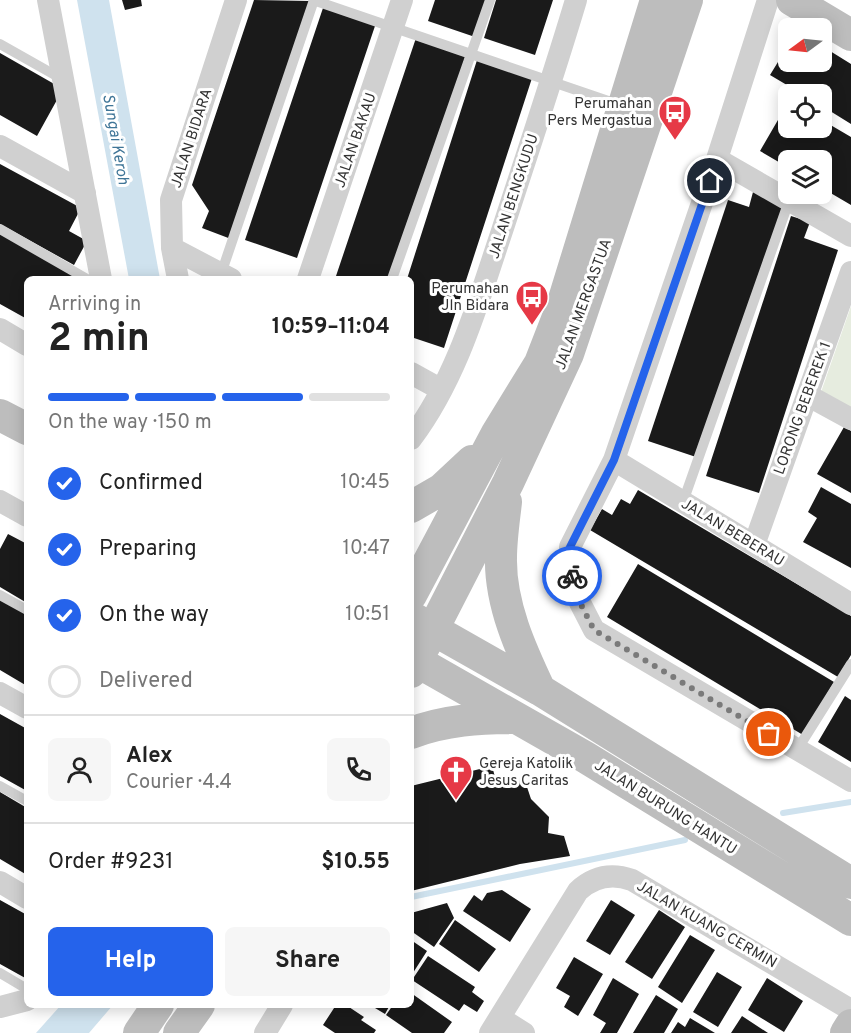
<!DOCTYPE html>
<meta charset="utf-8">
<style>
body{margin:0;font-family:Overpass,sans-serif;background:#f6f6f6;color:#222;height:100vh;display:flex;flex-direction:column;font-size:22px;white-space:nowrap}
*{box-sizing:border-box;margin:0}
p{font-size:20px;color:#767676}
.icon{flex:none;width:33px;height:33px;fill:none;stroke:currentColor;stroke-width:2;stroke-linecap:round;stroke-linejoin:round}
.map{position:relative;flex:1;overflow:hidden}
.side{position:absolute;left:24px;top:276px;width:390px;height:732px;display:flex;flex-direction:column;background:#fff;border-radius:9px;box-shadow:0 3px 15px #0003}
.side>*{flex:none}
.needle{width:39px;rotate:255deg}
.buttons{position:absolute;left:778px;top:18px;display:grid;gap:12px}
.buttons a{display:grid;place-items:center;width:54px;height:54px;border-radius:9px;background:#fff;box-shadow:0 3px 15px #0003;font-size:30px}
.pin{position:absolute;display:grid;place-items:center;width:51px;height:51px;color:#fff;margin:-26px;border:3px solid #fff;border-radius:50%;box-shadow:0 2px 6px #0007}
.courier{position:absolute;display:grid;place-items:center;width:60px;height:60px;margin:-30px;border:4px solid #2563eb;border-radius:50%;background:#fff;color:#222;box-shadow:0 2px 8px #0007}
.headline em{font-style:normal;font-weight:700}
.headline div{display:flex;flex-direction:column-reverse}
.headline{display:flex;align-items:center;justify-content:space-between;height:102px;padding:0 24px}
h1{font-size:39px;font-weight:700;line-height:45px}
.bar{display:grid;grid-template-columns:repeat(4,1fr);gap:9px 6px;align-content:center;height:72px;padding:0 24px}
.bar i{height:8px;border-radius:4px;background:#e0e0e0}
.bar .current{background:#2563eb}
.bar p{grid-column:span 4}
.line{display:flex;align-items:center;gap:15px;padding:0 24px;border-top:2px solid #e0e0e0}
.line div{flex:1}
.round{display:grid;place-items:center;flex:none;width:63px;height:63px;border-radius:9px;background:#f6f6f6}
ol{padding:0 24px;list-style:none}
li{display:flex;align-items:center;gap:18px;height:66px}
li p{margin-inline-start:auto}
li .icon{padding:6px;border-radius:50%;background:#2563eb;color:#fff;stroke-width:4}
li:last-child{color:#767676}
li i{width:33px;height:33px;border:3px solid #e0e0e0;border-radius:50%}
.action{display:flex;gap:12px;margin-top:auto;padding:12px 24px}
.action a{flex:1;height:69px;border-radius:9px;background:#2563eb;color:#fff;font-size:24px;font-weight:700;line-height:69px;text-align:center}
.action a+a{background:#f6f6f6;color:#222}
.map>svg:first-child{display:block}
</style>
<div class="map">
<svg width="851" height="1033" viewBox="0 0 851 1033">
<rect width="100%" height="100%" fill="#fff"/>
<!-- green -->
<path fill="#e6ecdf" d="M851,306V408L821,392Z"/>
<!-- water -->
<path fill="#cfe2ee" d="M77,0H109L160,279H129Z
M61,1005H113L89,1033H36Z"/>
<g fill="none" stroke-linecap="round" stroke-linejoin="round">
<!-- stream -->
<path stroke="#cfe2ee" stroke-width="6" d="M783,813L851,802
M411,897L685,840"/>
</g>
<!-- building -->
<path fill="#1a1a1a" d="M122,0H141L142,6L125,10Z
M254,0L311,1L231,239L202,228L209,211L192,185Z
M435,0H486L475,37L428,21Z
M496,0H553L535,55L484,38Z
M324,5L376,23L297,258L245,240Z
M417,35L467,52L390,279H335Z
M789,44V62H822V46L851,64V124L822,106V94H802L770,75Z
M0,53L63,89L37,136L0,115Z
M478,57L533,75L444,348L411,337V279H407Z
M789,101V128H822V120L851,137V205L822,188V160H789V168L760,151Z
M0,164L81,208L69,231L87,241L74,265L0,224Z
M753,192L784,202L699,458L648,441L728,200L749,207Z
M791,216L810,222L804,238L838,250L759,493L706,476Z
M0,233L82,279H27V319L0,304Z
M844,427L851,431V493L817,474Z
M821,487L851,504V568L803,542L817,518L808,512Z
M638,490L851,616V655L838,677L590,530L602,509L612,515L621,499L630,504Z
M8,534L27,544V603L0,587V549Z
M638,564L834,682L803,735L607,617Z
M0,599L27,614V686L0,670Z
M845,696L851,700V762L818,742Z
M0,714L27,729V791L0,776Z
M492,766L495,777L524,778L531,799L549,817L548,833L564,836L570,856L520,864L411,891V786Z
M0,792L27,808V875L0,859Z
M502,890L531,909L510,942L463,911L474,895L482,901L487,893Z
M0,900L27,915V979L0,964Z
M611,900L635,915L610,955L586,941Z
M447,903L454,918L434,947L411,931V913Z
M659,910L685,927L652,979L625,962Z
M455,920L496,949L479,972L439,944Z
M690,935L715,950L682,1003L658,987Z
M411,940L427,951L411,976Z
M428,956L475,987L472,992L484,1001L477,1012L464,1004L459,1011L412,980Z
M574,957L603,974L578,1016L564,1007L570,996L556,988Z
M717,972L742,987L718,1027L693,1012Z
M613,978L639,994L617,1033H600L606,1023L593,1015Z
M767,978L803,1001L784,1032L748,1010Z
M411,993L452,1022L444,1033H412L386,1015L393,1005H411Z
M656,995L678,1009L664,1033H633Z
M336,1005H346L364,1017L361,1020L376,1030L374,1033H335L323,1025Z
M370,1005H390L385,1014Z
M742,1016L768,1033H731Z
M690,1018L715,1033H671L678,1022L685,1027Z"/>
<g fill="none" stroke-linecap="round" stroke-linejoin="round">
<!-- lane -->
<path stroke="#d0d0d0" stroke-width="10" d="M313,0L620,105
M0,44L62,79
M0,229L87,279
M221,274L314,0
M392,279L490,0
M683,502L789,201
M0,595L27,610
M797,750L851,664
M0,786L27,801
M0,973L27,989"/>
<!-- street -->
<path stroke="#d0d0d0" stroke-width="22" d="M48,0L101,279
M768,0L717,159L614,460L570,547L574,591L594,630L851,781
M0,146L85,193
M717,159L851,236
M172,248L231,279
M178,279L172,248L171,200L236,0
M308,279L402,0
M0,329L27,345
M411,373L440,389
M807,395L851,419
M411,439C457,378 478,302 502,231C527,154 553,77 576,0
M614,460L851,604
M0,501L27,516
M754,545L851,272
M0,693L27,708
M0,882L27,898
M0,1007L27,1000
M500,1018L524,1033
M265,1033L282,1005
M490,1033L578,891C594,876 612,873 632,880L851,1010"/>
<!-- secondary -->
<path stroke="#bdbdbd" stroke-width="32" d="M792,0L851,35
M0,415L27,429
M506,502C504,520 501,539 501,558C500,604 521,650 540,690
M411,507L442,489L472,461
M411,595L497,433L540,363L561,309L656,0
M411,617L540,690L851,883
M411,658L585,757L851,920
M411,672L508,483L568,354L687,0
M411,733C445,720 480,718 516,718
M139,1033L158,1005
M179,1033L199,1005
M846,1033L851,1025"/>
</g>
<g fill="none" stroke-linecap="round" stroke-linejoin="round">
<!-- done -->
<path stroke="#7a7a7a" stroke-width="6" stroke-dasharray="0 10.8" d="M572,576L574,591L594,630L769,734"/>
<!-- route -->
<path stroke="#2563eb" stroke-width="8" d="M572,576L570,547L614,460L710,181"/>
</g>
<!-- icons -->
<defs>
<g id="bus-pin" transform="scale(1.725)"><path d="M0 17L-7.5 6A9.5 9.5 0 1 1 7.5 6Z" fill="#e63946" stroke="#fff"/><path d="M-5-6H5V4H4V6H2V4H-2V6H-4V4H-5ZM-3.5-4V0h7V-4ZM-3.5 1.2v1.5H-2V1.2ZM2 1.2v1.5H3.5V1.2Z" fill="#fff"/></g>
<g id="church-pin" transform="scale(1.725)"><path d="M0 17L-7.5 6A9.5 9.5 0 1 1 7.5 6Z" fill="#e63946" stroke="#fff"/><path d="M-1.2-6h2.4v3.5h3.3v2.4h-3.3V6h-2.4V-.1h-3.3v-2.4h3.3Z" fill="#fff"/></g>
</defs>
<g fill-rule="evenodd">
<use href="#bus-pin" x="675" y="112"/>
<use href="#bus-pin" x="532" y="297"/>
<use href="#church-pin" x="456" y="772"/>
</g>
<g text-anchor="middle" stroke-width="6" stroke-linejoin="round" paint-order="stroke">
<!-- poi labels -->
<g font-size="15" fill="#333" stroke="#fff" text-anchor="end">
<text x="652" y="108">Perumahan<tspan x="652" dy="17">Pers Mergastua</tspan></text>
<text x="509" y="293">Perumahan<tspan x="509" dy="17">Jln Bidara</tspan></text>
<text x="479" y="768" text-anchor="start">Gereja Katolik<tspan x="479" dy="17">Jesus Caritas</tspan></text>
</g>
<!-- street labels -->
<g font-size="15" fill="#333" stroke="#fff">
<text transform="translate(191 138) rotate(-72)" y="5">JALAN BIDARA</text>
<text transform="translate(355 140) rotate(-71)" y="5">JALAN BAKAU</text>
<text transform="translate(513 196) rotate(-72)" y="5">JALAN BENGKUDU</text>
<text transform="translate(583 304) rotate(-70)" y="5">JALAN MERGASTUA</text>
<text transform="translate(802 408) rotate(-70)" y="5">LORONG BEBEREK 1</text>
<text transform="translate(733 532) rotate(31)" y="5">JALAN BEBERAU</text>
<text transform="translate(666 807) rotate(32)" y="5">JALAN BURUNG HANTU</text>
<text transform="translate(707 924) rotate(30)" y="5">JALAN KUANG CERMIN</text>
</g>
<!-- water labels -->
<g font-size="16" font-style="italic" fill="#3f7597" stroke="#fff">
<text transform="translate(117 139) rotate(80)" y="6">Sungai Keroh</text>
</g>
</g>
</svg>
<div class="buttons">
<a><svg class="needle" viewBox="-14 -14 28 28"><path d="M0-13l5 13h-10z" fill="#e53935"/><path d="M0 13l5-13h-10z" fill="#767676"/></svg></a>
<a><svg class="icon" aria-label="locate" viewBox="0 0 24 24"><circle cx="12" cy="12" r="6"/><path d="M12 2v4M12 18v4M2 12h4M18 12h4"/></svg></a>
<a><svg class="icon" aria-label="layers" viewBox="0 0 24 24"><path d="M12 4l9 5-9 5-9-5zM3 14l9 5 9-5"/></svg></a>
</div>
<div class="pin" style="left:769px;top:734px;background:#ea580c"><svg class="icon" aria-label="bag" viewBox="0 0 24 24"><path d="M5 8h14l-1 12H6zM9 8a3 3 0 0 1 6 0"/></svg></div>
<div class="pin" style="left:710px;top:181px;background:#1f2937"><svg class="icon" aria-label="home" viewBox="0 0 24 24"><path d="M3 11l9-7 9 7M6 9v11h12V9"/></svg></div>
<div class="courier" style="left:572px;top:576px"><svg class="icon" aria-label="bike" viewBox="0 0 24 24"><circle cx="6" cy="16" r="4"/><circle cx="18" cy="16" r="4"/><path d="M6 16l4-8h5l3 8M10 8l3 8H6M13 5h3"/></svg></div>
<section class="side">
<div class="headline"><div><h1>2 min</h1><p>Arriving in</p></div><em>10:59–11:04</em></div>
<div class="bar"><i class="current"></i><i class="current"></i><i class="current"></i><i></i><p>On the way · 150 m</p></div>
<ol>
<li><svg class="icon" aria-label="check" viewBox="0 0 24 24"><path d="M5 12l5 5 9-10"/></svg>Confirmed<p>10:45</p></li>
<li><svg class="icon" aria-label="check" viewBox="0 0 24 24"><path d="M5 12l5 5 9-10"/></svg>Preparing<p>10:47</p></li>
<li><svg class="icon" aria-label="check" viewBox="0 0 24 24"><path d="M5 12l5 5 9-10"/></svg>On the way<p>10:51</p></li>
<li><i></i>Delivered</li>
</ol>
<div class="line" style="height:108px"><a class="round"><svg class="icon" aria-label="person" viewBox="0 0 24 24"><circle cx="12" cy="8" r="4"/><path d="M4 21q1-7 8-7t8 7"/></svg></a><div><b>Alex</b><p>Courier · 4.4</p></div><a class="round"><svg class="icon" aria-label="phone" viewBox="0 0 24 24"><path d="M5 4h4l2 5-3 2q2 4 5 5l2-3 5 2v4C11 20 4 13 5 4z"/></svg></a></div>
<div class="line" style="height:78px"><div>Order #9231</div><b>$10.55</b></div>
<div class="action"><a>Help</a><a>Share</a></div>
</section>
</div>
